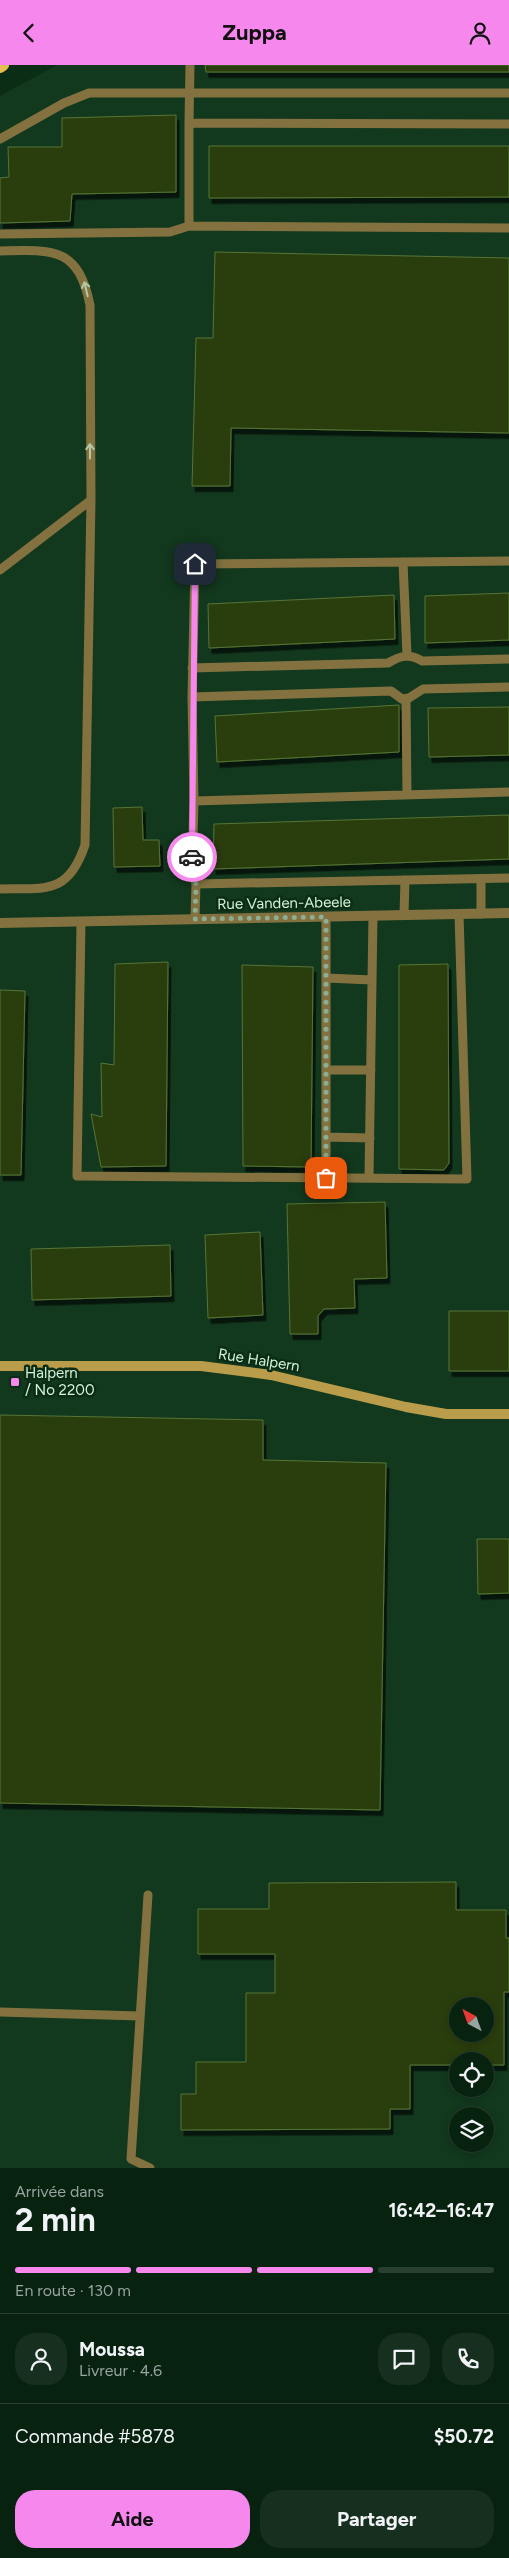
<!DOCTYPE html>
<html lang="fr">
<meta charset="utf-8">
<style>
body{margin:0;font-family:Figtree,sans-serif;background:#162f1e;color:#f1f3f6;height:100vh;display:flex;flex-direction:column;font-size:19px;white-space:nowrap}
*{box-sizing:border-box;margin:0}
p{font-size:16px;color:#98a49f}
.icon{flex:none;width:28px;height:28px;fill:none;stroke:currentColor;stroke-width:2;stroke-linecap:round;stroke-linejoin:round}
.map{position:relative;height:2103px;overflow:hidden}
.panel{display:flex;flex-direction:column;background:#082210;flex:1}
.panel>*{flex:none}
.needle{width:32px;rotate:319deg}
.controls{position:absolute;left:449px;top:1932px;display:grid;gap:10px}
.controls a{display:grid;place-items:center;width:45px;height:45px;border-radius:50%;background:#082210;box-shadow:0 2px 8px #0003,0 0 0 1px #293f30;font-size:25px}
.pin{position:absolute;display:grid;place-items:center;width:42px;height:42px;color:#fff;margin:-21px;border-radius:10px;box-shadow:0 2px 8px #0006}
.courier{position:absolute;display:grid;place-items:center;width:50px;height:50px;margin:-25px;border:4px solid #f688ed;border-radius:50%;background:#fff;color:#222;box-shadow:0 1px 6px #0007}
.summary em{font-style:normal;font-weight:700}
.summary div{display:flex;flex-direction:column-reverse}
.summary{display:flex;align-items:center;justify-content:space-between;height:85px;padding:0 15px}
h1{font-size:32px;font-weight:700;line-height:38px}
.bar{display:grid;grid-template-columns:repeat(4,1fr);gap:8px 5px;align-content:center;height:60px;padding:0 15px}
.bar i{height:6px;border-radius:4px;background:#293f30}
.bar .selected{background:#f688ed}
.bar p{grid-column:span 4}
.line{display:flex;align-items:center;gap:12px;padding:0 15px;border-top:1px solid #293f30}
.line div{flex:1}
.round{display:grid;place-items:center;flex:none;width:52px;height:52px;border-radius:20px;background:#162f1e}
.cta{display:flex;gap:10px;margin-top:auto;padding:10px 15px}
.cta a{flex:1;height:58px;border-radius:20px;background:#f688ed;color:#111;font-size:20px;font-weight:700;line-height:58px;text-align:center}
.cta a+a{background:#162f1e;color:#f1f3f6}
header{display:flex;justify-content:space-between;align-items:center;height:65px;padding:0 15px;background:#f688ed;color:#111;font-size:22px;font-weight:700}
.map>svg:first-child{display:block}
</style>
<header><svg class="icon" aria-label="back" viewBox="0 0 24 24"><path d="M15 5l-7 7 7 7"/></svg>Zuppa<svg class="icon" aria-label="person" viewBox="0 0 24 24"><circle cx="12" cy="8" r="4"/><path d="M4 21q1-7 8-7t8 7"/></svg></header>
<div class="map">
<svg width="509" height="2103" viewBox="0 0 509 2103">
<defs>
<filter id="shadow"><feDropShadow dx="3" dy="5.5" stdDeviation="0" flood-color="#0009"/></filter>
</defs>
<rect width="100%" height="100%" fill="#0b2d15"/>
<!-- built -->
<path fill="#12381e" fill-rule="evenodd" d="M57,0H509V2103H0V31ZM458,1941H485V1969H458ZM458,1996H485V2024H458ZM458,2051H485V2079H458Z"/>
<!-- building -->
<path fill="#293e0d" stroke="#577536" fill-rule="evenodd" filter="url(#shadow)" d="M205,0H509V7H206Z
M176,50V127L72,129L70,156L0,158V113L9,112L8,82H62V53Z
M209,81H509V132L209,133Z
M215,187L509,193V368L231,363L230,421H192L196,273H213Z
M509,528V575L425,578V531Z
M394,530L395,574L209,583L208,539Z
M399,640V687L217,697L215,651Z
M509,642V690L429,692L428,643Z
M142,742L143,775H159L160,801L114,802L113,743Z
M509,750V794L213,804L214,759Z
M168,897L166,1101L101,1102L91,1049L102,1052L101,998L114,1000L115,899Z
M448,899L449,1098L444,1105L399,1104V900Z
M242,900L313,902L311,1102L243,1101Z
M0,925L25,926L21,1110H0Z
M385,1137L387,1213L354,1214L355,1243L324,1244L318,1251V1269H290L287,1139Z
M260,1167L263,1250L208,1253L205,1170Z
M170,1180L171,1231L32,1235L31,1184Z
M449,1246H509V1306H449Z
M0,1350L263,1355V1395L386,1398L380,1745L0,1738Z
M477,1474H509V1528L478,1529Z
M456,1817V1845H506V1873H509V1927H504V2000H485V1996H458V2000H410V2044H390V2064L181,2065V2029H196V1997H246V1928H275V1889H198V1844H269V1818ZM458,1941H485V1969H458Z"/>
<g fill="none" stroke-linecap="round" stroke-linejoin="round">
<!-- lane -->
<path stroke="#837240" stroke-width="9" d="M190,0L189,58L509,59
M189,58V161L509,163
M0,74L64,38L89,28H509
M0,169L170,167L189,161
M0,186C52,185 78,181 90,240L91,435L85,780C68,830 46,823 0,824
M509,496L195,499L192,632L391,626L402,634L409,633L423,624L509,622
M403,497L407,590
M0,505L91,435
M192,603L388,598C400,591 409,588 422,596L509,594
M192,632L194,736L192,808L196,819
M406,634L407,730
M194,736L509,727
M481,814V849
M404,850L405,815
M326,852V1113
M195,854L196,819L509,813
M81,857L77,1111L467,1114L459,849
M326,913L372,915
M326,1005H371
M326,1072L370,1073
M369,1113L373,851
M148,1830L131,2094L150,2103
M0,1947L140,1951"/>
<!-- street -->
<path stroke="#837240" stroke-width="10" d="M0,858L509,848"/>
<!-- secondary -->
<path stroke="#ba9d4a" stroke-width="10" d="M0,1301H201L271,1310L406,1342L446,1349H509"/>
<!-- primary -->
<path stroke="#e4be4f" stroke-width="12" d="M0,2L3,0"/>
</g>
<!-- one-way arrows -->
<defs><path id="oneway-shaft" d="M-6 0H5M1.5-3L5.5 0L1.5 3" fill="none" stroke-width="1.6" stroke-linecap="round" stroke-linejoin="round" transform="scale(1.25)"/></defs>
<g stroke="#b7c6a3">
<use href="#oneway-shaft" transform="translate(86 224) rotate(-103)"/>
<use href="#oneway-shaft" transform="translate(90 386) rotate(-90)"/>
</g>
<g fill="none" stroke-linecap="round" stroke-linejoin="round">
<!-- done -->
<path stroke="#8dae94" stroke-width="5" stroke-dasharray="0 9" d="M192,792V808L196,819L195,854L326,852V1113"/>
<!-- route -->
<path stroke="#f688ed" stroke-width="6" d="M192,792L195,499"/>
</g>
<!-- markers -->
<rect fill="#f688ed" stroke="#0b2d15" stroke-width="2" x="10" y="1312" width="10" height="10" rx="2.5"/>
<g text-anchor="middle" stroke-width="5" stroke-linejoin="round" paint-order="stroke">
<!-- street labels -->
<g font-size="15" fill="#d3f3d8" stroke="#0b2d15">
<text transform="translate(284 838) rotate(-1)" y="5">Rue Vanden-Abeele</text>
<text transform="translate(259 1295) rotate(9)" y="5">Rue Halpern</text>
</g>
<!-- poi labels -->
<g font-size="15" fill="#d3f3d8" stroke="#0b2d15" text-anchor="start">
<text x="25" y="1313">Halpern<tspan x="25" dy="17">/ No 2200</tspan></text>
</g>
</g>
</svg>
<div class="controls">
<a><svg class="needle" viewBox="-14 -14 28 28"><path d="M0-13l5 13h-10z" fill="#e53935"/><path d="M0 13l5-13h-10z" fill="#98a49f"/></svg></a>
<a><svg class="icon" aria-label="locate" viewBox="0 0 24 24"><circle cx="12" cy="12" r="6"/><path d="M12 2v4M12 18v4M2 12h4M18 12h4"/></svg></a>
<a><svg class="icon" aria-label="layers" viewBox="0 0 24 24"><path d="M12 4l9 5-9 5-9-5zM3 14l9 5 9-5"/></svg></a>
</div>
<div class="pin" style="left:326px;top:1113px;background:#ea580c"><svg class="icon" aria-label="bag" viewBox="0 0 24 24"><path d="M5 8h14l-1 12H6zM9 8a3 3 0 0 1 6 0"/></svg></div>
<div class="pin" style="left:195px;top:499px;background:#1f2937"><svg class="icon" aria-label="home" viewBox="0 0 24 24"><path d="M3 11l9-7 9 7M6 9v11h12V9"/></svg></div>
<div class="courier" style="left:192px;top:792px"><svg class="icon" aria-label="car" viewBox="0 0 24 24"><path d="M5 17H2v-5l4-1 3-4h7l3 4 3 1v5h-3M9 17h6M6 11h13"/><circle cx="7" cy="17" r="2"/><circle cx="17" cy="17" r="2"/></svg></div>
</div>
<section class="panel">
<div class="summary"><div><h1>2 min</h1><p>Arrivée dans</p></div><em>16:42–16:47</em></div>
<div class="bar"><i class="selected"></i><i class="selected"></i><i class="selected"></i><i></i><p>En route · 130 m</p></div>
<div class="line" style="height:90px"><a class="round"><svg class="icon" aria-label="person" viewBox="0 0 24 24"><circle cx="12" cy="8" r="4"/><path d="M4 21q1-7 8-7t8 7"/></svg></a><div><b>Moussa</b><p>Livreur · 4.6</p></div><a class="round"><svg class="icon" aria-label="chat" viewBox="0 0 24 24"><path d="M4 5h16v11H9l-5 4z"/></svg></a><a class="round"><svg class="icon" aria-label="phone" viewBox="0 0 24 24"><path d="M5 4h4l2 5-3 2q2 4 5 5l2-3 5 2v4C11 20 4 13 5 4z"/></svg></a></div>
<div class="line" style="height:65px"><div>Commande #5878</div><b>$50.72</b></div>
<div class="cta"><a>Aide</a><a>Partager</a></div>
</section>
